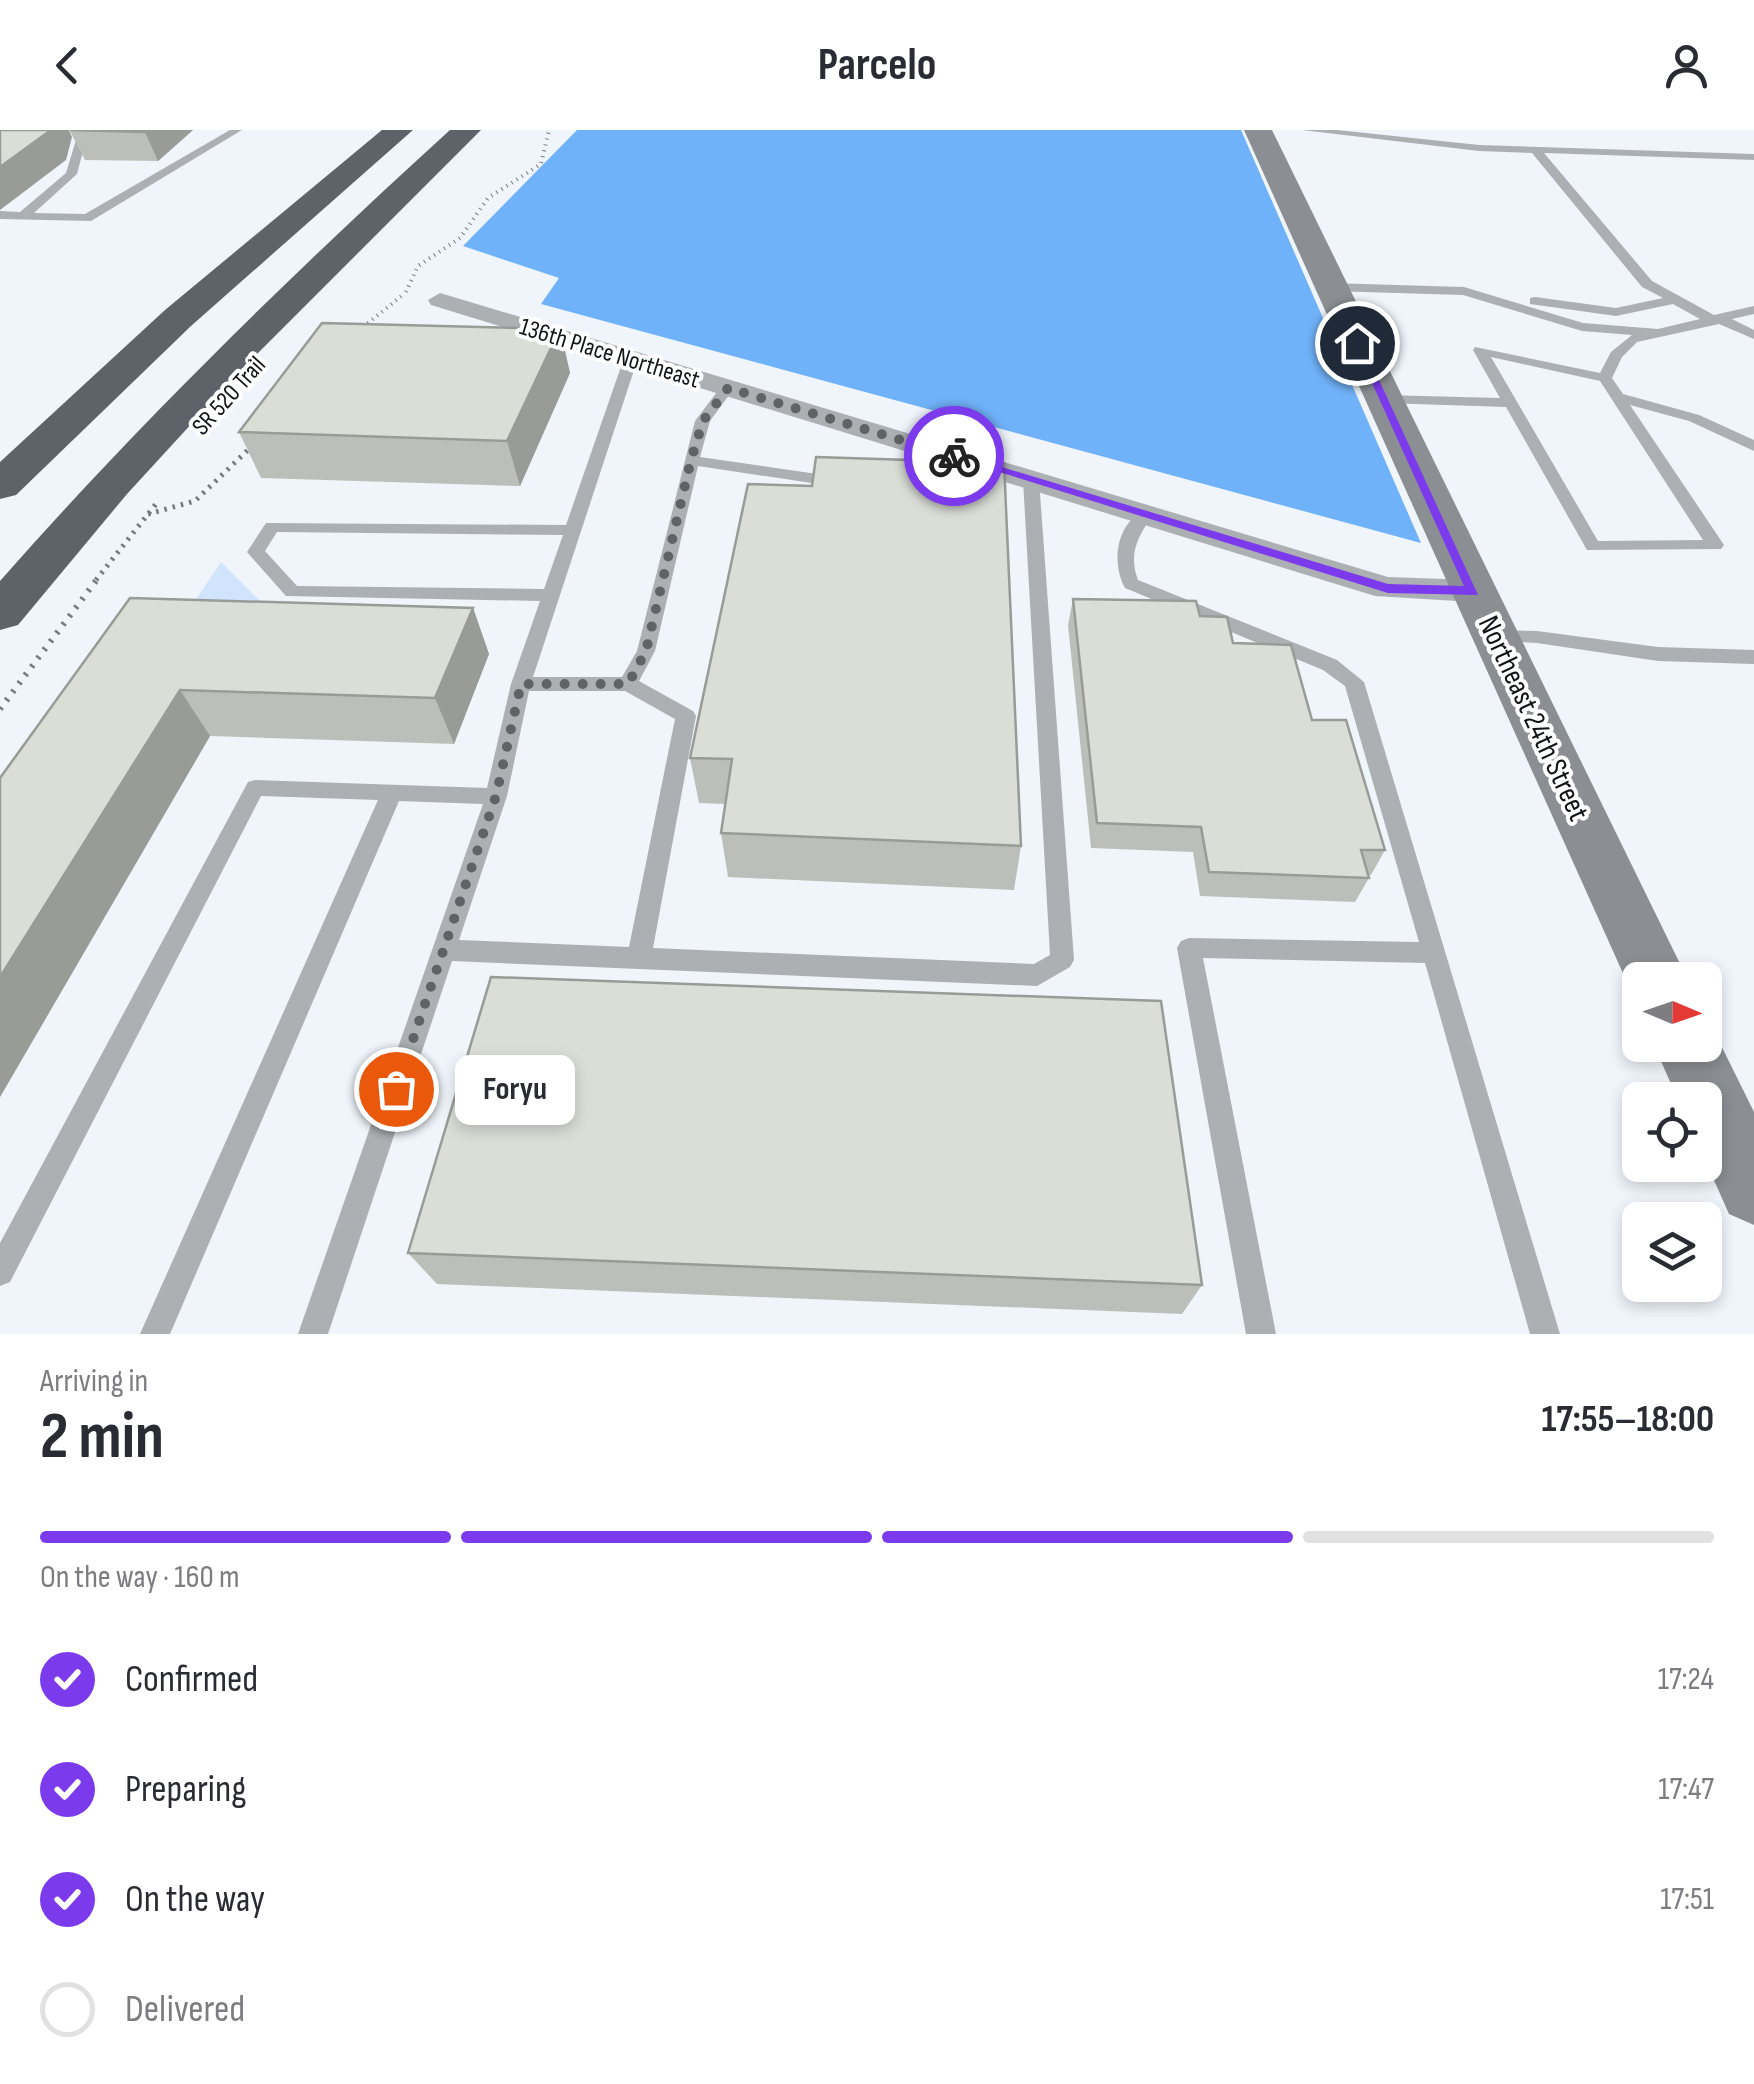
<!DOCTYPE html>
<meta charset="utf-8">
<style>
body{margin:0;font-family:"Sofia Sans Condensed",sans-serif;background:#f7f7f7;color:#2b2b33;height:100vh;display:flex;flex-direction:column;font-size:38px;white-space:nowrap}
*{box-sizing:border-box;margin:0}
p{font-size:32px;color:#7c7c81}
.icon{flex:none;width:55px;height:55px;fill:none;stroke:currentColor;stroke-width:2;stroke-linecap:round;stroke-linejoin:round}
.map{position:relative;height:1204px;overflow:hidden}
.panel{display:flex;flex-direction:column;background:#fff;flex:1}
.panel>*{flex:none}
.needle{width:65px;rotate:92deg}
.buttons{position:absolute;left:1622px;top:832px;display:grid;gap:20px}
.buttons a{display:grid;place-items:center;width:100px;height:100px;border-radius:15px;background:#fff;box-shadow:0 5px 15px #0003;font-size:50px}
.pin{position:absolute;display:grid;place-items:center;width:85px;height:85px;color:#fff;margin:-42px;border:5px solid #fff;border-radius:50%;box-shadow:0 2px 10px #0007}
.courier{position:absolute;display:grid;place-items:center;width:100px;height:100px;margin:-50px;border:8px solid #7c3aed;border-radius:50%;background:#fff;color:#222;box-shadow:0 2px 12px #0007}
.bubble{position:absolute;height:70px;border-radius:15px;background:#fff;box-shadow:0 5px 15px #0003;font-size:32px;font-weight:700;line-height:70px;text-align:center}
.headline em{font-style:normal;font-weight:700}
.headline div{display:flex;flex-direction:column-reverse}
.headline{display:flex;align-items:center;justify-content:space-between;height:170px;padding:0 40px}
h1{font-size:65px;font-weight:700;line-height:75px}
.bar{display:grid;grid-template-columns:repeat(4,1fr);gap:15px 10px;align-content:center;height:120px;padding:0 40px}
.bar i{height:12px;border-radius:8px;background:#e1e1e2}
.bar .current{background:#7c3aed}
.bar p{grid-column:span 4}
ol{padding:0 40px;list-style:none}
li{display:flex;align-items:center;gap:30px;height:110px}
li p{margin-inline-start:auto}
li .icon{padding:10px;border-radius:50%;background:#7c3aed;color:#fff;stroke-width:4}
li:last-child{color:#7c7c81}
li i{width:55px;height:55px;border:5px solid #e1e1e2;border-radius:50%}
header{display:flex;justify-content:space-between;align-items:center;height:130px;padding:0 40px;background:#fff;font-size:45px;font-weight:700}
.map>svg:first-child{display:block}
</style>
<header><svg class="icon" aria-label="back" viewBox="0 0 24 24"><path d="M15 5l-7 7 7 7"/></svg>Parcelo<svg class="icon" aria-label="person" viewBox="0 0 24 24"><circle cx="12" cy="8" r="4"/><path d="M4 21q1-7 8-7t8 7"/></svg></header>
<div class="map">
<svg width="1754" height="1204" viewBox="0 0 1754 1204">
<rect width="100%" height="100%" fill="#eff5fb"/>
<!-- green -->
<path fill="#d0e5fd" d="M221,432L279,490L172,505Z"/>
<!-- forest -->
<path fill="#70b2f9" d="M577,0H1241L1421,413L541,174L559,148L463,116Z"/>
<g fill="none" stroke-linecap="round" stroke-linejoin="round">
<!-- path-far2 -->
<path stroke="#777b7f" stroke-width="4" stroke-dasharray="1 5" stroke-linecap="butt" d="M406,162L418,136L460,108L488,68L541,34L549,0
M363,197L404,164"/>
<!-- path-far1 -->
<path stroke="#777b7f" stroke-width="5" stroke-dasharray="2.5 6" stroke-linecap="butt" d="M363,197L367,194
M148,384L195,371L252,316
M96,450L156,374"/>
<!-- path -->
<path stroke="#777b7f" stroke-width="6" stroke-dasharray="2.5 8" stroke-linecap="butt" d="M0,579L98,448"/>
<!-- lane -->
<path fill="#adb0b3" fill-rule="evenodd" d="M79,0L88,2L77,44L34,83L85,84L230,0H242L91,91L0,89V81L20,82L66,43Z
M1302,0H1337L1479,15L1754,24V30L1544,23L1652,151L1714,185L1754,176V184L1732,189L1754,200V209L1719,194L1637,212L1622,227L1612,248L1623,264L1699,285L1754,310V321L1689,291L1630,275L1724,415L1721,419L1587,420L1506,277L1384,273L1377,269L1384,265L1500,268L1473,220L1475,217L1600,243L1611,222L1632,205L1582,201L1463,165L1330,161L1324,157L1330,153L1464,157L1583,193L1658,199L1700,189L1673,174L1616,186L1530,174V168L1535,167L1616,178L1663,168L1642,157L1532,23L1479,21ZM1491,227L1600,251L1703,410L1598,411Z
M631,224L638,228L533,547H622L637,521L695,291L723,254L735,257L710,291L700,327L838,347L846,352L838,357L698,336L655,521L639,551L693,581L696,586L653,818L1034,834L1050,825L1023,350L1031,345L1039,350L1074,830L1070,837L1037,856L452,831L328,1204H298L483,674L399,671L170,1204H140L378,670L261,666L10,1152L0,1156V1113L248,652L255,650L487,658L511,554L540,471L286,466L247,422L266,393L566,395L624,228ZM277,402L563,405L544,459L297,456L265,421ZM529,561H625L675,589L629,817L459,810L507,666Z
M1145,380L1153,385C1138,406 1128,424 1138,450L1337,530L1364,552L1560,1204H1530L1425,833L1203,828L1276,1204H1246L1177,818L1181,811L1189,808L1419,812L1345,556L1323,540L1125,458C1111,433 1116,393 1145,380Z
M1495,500L1537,501L1658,517L1754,520V534L1658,531L1537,513L1488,510L1486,506L1488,502Z"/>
<!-- street -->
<path fill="#adb0b3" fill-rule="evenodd" d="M440,163L1388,447L1473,450L1485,453L1490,461L1485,469L1473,472L1375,466L431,175L428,170Z"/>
<!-- secondary -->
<path fill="#8b8f93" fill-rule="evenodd" d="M1244,0H1272L1688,850H1640V872L1635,870Z
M1705,892L1710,893L1754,982V1095L1729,1084L1705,1030V970H1678L1654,915H1705Z"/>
<!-- highway -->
<path fill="#5e6369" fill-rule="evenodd" d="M382,0H413L191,196L16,365L0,369V332L165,180Z
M450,0H481L239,242L127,364L18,495L0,500V451C141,291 293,143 450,0Z"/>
</g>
<!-- wall -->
<path fill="#bcbfb9" d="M193,0L158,31L85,30L70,1Z
M560,199L570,243L520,356L261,348L239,302Z
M748,354L1021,716L1014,760L728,747L721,703L725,674L699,673L690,628Z
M130,468L473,478L489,524L454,614L210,606L0,967V648Z
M1073,469L1200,486L1233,513L1312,590L1385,720L1371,745H1368L1369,748L1355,772L1200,766L1193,722L1091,718L1068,495Z
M408,1123L1202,1155L1182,1184L437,1154Z"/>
<!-- shaded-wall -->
<path fill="#999b96" d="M51,0H69L72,7L66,30L0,80V37Z
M147,0H193L158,31L145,2Z
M560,199L570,243L520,356L507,311Z
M473,478L489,524L454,614L435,568Z
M180,560L210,606L0,967V847Z"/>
<!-- building -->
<path fill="#dbded7" stroke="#999b96" stroke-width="2.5" d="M0,0H51L0,37Z
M70,0H147L145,2Z
M322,193L560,199L507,311L239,302Z
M816,327L1004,333L1021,716L721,703L732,629L690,628L748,354L812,356Z
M130,468L473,478L435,568L180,560L0,847V648Z
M1073,469L1196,471L1200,486L1227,487L1233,513L1291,515L1312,590H1346L1385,720H1361L1369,748L1209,742L1201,697L1097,693Z
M491,847L1161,871L1202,1155L408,1123Z"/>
<!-- route -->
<path fill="#7c3aed" d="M1353,211L1362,213L1478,465L1388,463L948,326L959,324L1388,454L1464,456Z"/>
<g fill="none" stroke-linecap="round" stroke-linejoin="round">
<!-- done -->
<path stroke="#5f6366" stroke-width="10" stroke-dasharray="0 18" d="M396,959L496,666L521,554H628L646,521L691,330L703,291L728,258L954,326"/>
</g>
<g text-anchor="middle" stroke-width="8" stroke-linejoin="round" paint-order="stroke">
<!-- far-street labels -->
<g font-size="25" fill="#121416" stroke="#fff">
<text transform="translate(610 222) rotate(17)" y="9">136th Place Northeast</text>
<text transform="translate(228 265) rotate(-48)" y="9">SR 520 Trail</text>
</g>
<!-- street labels -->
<g font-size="30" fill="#121416" stroke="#fff">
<text transform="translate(1534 588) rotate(65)" y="10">Northeast 24th Street</text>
</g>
</g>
</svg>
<div class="buttons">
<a><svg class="needle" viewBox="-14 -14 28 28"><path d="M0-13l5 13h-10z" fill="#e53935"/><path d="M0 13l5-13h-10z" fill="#7c7c81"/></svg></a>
<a><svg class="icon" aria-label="locate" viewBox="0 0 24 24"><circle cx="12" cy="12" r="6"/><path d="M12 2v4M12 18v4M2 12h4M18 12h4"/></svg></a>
<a><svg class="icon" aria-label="layers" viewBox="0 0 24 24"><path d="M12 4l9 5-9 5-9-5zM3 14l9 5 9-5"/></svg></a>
</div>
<div class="pin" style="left:396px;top:959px;background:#ea580c"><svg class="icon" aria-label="bag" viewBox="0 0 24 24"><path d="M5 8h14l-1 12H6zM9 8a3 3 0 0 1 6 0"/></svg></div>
<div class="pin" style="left:1357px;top:213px;background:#1f2937"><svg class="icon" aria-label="home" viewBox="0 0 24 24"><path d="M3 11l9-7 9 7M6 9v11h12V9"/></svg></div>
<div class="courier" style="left:954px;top:326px"><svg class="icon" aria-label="bike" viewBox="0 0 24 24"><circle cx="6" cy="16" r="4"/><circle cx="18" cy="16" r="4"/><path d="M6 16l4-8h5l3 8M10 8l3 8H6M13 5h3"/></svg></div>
<div class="bubble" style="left:455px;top:925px;width:120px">Foryu</div>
</div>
<section class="panel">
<div class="headline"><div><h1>2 min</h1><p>Arriving in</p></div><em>17:55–18:00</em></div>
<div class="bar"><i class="current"></i><i class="current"></i><i class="current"></i><i></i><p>On the way · 160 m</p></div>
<ol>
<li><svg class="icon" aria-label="check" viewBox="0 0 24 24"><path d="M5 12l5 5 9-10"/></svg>Confirmed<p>17:24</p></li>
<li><svg class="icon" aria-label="check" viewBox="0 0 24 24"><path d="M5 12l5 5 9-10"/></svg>Preparing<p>17:47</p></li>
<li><svg class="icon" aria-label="check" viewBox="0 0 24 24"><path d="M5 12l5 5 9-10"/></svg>On the way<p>17:51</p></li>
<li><i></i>Delivered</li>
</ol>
</section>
